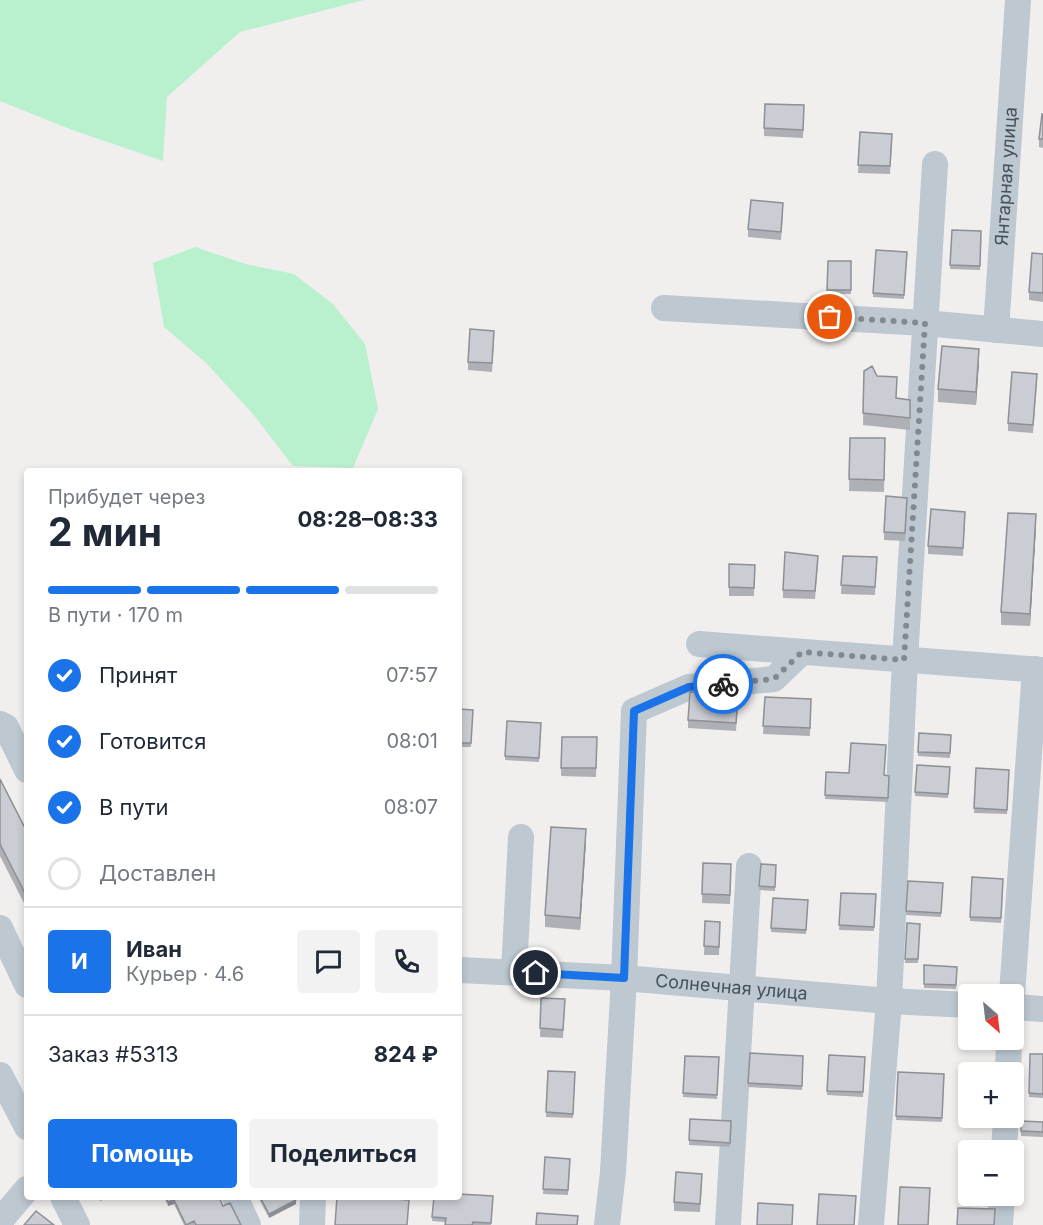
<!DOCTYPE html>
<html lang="ru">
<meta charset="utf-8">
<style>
body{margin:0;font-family:Inter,sans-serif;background:#f2f2f3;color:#1f2937;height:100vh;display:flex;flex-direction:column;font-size:22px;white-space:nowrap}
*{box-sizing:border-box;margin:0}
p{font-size:20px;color:#747a83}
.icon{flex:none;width:33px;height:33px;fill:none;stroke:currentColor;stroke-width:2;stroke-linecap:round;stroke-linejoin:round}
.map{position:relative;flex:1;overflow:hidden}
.drawer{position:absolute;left:24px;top:468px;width:438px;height:732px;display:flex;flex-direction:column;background:#fff;border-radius:6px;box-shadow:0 3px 9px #0003}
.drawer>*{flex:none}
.needle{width:39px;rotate:152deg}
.fabs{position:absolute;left:958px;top:984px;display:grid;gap:12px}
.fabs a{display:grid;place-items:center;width:66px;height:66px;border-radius:6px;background:#fff;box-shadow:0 3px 9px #0003;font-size:30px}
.pin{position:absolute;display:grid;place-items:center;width:51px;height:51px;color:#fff;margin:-26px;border:3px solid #fff;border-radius:50%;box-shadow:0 2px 6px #0007}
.courier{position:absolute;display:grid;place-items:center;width:60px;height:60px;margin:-30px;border:4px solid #1a73e8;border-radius:50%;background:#fff;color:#222;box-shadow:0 2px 8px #0007}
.summary em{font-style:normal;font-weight:700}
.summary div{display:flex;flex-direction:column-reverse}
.summary{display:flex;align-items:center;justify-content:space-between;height:102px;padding:0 24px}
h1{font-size:39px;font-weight:700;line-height:45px}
.bar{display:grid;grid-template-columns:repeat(4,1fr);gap:9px 6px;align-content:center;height:72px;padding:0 24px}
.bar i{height:8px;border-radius:4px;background:#e0e1e3}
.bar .active{background:#1a73e8}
.bar p{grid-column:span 4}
.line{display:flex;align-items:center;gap:15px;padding:0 24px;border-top:2px solid #e0e1e3}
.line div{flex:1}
.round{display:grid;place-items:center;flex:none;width:63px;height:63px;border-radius:6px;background:#f2f2f3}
ol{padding:0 24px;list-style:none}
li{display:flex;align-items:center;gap:18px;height:66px}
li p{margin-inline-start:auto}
li .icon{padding:6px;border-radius:50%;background:#1a73e8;color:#fff;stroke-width:4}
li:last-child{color:#747a83}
li i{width:33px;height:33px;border:3px solid #e0e1e3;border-radius:50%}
.button{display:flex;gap:12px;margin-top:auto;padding:12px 24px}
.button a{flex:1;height:69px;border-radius:6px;background:#1a73e8;color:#fff;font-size:24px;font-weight:700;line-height:69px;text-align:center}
.button a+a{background:#f2f2f3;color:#1f2937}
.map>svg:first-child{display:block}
</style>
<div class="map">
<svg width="1043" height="1225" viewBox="0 0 1043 1225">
<rect width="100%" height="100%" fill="#f1eeee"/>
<!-- green -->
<path fill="#b9f1ce" d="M0,0H364L240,32L167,97L163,161L72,130L0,101Z
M195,247L246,264L294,274L333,304L365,344L378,409L353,468L293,466L252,413L206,363L164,327L153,263Z"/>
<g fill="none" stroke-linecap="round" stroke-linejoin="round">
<!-- minor -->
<g stroke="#bdc8d1" stroke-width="26">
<path d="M664,308L925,323L1043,334"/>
<path id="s1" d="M996,330L1018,0"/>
<path d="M699,644L1043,670"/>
<path d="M0,724L6,727L27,770"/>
<path d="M0,928L27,985"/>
<path id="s2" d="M459,970L624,978L889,1001L969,1005"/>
<path d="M514,972L521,837"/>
<path d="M1012,994L1035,669"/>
<path d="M1014,1007L1043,1009"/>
<path d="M1008,1072L1009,1040"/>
<path d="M0,1075L27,1127"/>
<path d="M1004,1150L1006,1118"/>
<path d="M63,1197L77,1225"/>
<path d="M235,1197L248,1225"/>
<path d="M0,1221L27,1189"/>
<path d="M312,1225L313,1197"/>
<path d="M607,1225L613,1172L624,978L634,711L689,687L774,679L802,652"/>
<path d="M728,1225L749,866"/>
<path d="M871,1225L889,1001L905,660L935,164"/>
<path d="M1000,1225L1002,1196"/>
</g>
</g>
<!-- wall -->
<path fill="#aeb0b5" d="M804,114L803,138L764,136V128Z
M1043,114V148L1039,147V139Z
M860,132L892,142L890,174L858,173Z
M783,212L781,240L748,237V229Z
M952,230L981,231L980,270L950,269Z
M876,250L907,252L904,299L873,297Z
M1043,254V302L1029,300V292Z
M828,261H851V294H827Z
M494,339L492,372L468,370V362Z
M979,361L976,405L938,402V389Z
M864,371L877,376L897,398L910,400V430L863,425Z
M1037,382L1033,433L1008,431V423Z
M850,438H885L884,492L849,491Z
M907,506L905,541L884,540V532Z
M965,520L963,556L928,554V546Z
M1036,527L1030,626L1001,625V612Z
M843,556L877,557L875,595L841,594Z
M729,564L755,565L754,596H729Z
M818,564L815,599L783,598V590Z
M765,697L811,699L810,736L763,734Z
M738,703L736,731L688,728V720Z
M459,709L473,710L471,747H459Z
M507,721L541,723L539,762L505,760Z
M951,735L950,758L918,756V752Z
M562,737H597L596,777L561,776Z
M917,765L950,767L948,798L915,796Z
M976,768L1009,770L1007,814L974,813Z
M826,772L889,776L888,802L825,799Z
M0,779L27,832V909L0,856Z
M586,841L580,930L545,927V915Z
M703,863L731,864L730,904L702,903Z
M761,864L776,865L775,891L759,890Z
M972,877L1003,879L1001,923L970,921Z
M908,881L943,883L941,917L906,915Z
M841,893L876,894L874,931L839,930Z
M773,898L808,900L806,934L771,932Z
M705,921L720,922L719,955H704Z
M907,923L920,924L918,963H905Z
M957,967L956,989L924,988V984Z
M541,998L565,999L563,1038L540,1037Z
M750,1053L803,1056L802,1090L748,1087Z
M1030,1054H1043V1098L1029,1097Z
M829,1055L865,1057L863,1097L827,1095Z
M685,1056L719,1057L717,1099L683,1097Z
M548,1071L575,1072L573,1118L546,1117Z
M898,1072L944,1074L942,1122L896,1120Z
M965,1080H969V1118H996V1120L963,1118Z
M690,1119L731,1121L730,1147L689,1145Z
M1021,1121L1043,1122V1137L1021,1136Z
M545,1157L570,1159L568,1195L543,1194Z
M702,1182L700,1212L674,1211V1202Z
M493,1196L491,1225H445V1222L432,1221L434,1197Z
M164,1197H219L223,1206L241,1225H184L174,1204L168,1206Z
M258,1197H295L296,1204L269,1218Z"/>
<!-- shaded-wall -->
<path fill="#8d9094" d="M979,349V361L976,405V392Z
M1036,514V527L1030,626V614Z
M586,829V841L580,930V918Z
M100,1197H108L100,1201Z
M174,1200V1204L168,1206V1202Z
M296,1200V1204L269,1218V1214Z"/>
<!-- building -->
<path fill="#cacdd3" stroke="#8d9094" stroke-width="1.5" d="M765,104L804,105L803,130L764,128Z
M1042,114H1043V139H1039Z
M860,132L892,134L890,166L858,165Z
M751,200L783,203L781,232L748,229Z
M952,230L981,231L980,266L950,265Z
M876,250L907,252L904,295L873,293Z
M1032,253L1043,254V293L1029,292Z
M828,261H851V290H827Z
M470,329L494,331L492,363L468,362Z
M942,346L979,349L976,392L938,389Z
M872,366L877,376L897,377L896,398L910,400V418L863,413L864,371Z
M1012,372L1037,374L1033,425L1008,423Z
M850,438H885L884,480L849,479Z
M886,496L907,498L905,533L884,532Z
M931,509L965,512L963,548L928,546Z
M1008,513L1036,514L1030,614L1001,612Z
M785,552L818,556L815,591L783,590Z
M843,556L877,557L875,587L841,585Z
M729,564L755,565L754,588L729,587Z
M690,692L738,695L736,723L688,720Z
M765,697L811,699L810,728L763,726Z
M459,709L473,710L471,743H459Z
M507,721L541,723L539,758L505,756Z
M919,733L951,735L950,753L918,752Z
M562,737H597L596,768H561Z
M851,743L886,745L884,775L889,776L888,798L825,795L826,772L849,773Z
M917,765L950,767L948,794L915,792Z
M976,768L1009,770L1007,810L974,808Z
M0,779L27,832V897L0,844Z
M551,827L586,829L580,918L545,915Z
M703,863L731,864L730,895L702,894Z
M761,864L776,865L775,887L759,886Z
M972,877L1003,879L1001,918L970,917Z
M908,881L943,883L941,913L906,911Z
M841,893L876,894L874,927L839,925Z
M459,895H461L459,922Z
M773,898L808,900L806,930L771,928Z
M705,921L720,922L719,947L704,946Z
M907,923L920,924L918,959H905Z
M924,965L957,967L956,985L924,984Z
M541,998L565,999L563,1030L540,1028Z
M750,1053L803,1056L802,1086L748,1083Z
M1030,1054H1043V1094L1029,1093Z
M829,1055L865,1057L863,1092L827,1091Z
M685,1056L719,1057L717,1095L683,1093Z
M548,1071L575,1072L573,1114L546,1112Z
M898,1072L944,1074L942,1118L896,1116Z
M965,1080H969V1114H963Z
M690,1119L731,1121L730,1143L689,1140Z
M1021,1121L1043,1122V1132L1021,1131Z
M545,1157L570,1159L568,1190L543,1189Z
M676,1172L702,1174L700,1204L674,1202Z
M900,1187L930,1188L928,1225H898Z
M459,1194L493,1196L491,1223L473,1222L472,1225H445L446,1218L432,1217L434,1197H459Z
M819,1194L856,1196L854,1225H817Z
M166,1197H219L223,1206L230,1203L241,1225H196L194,1221L186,1225L174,1200L168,1202Z
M260,1197H295L296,1200L269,1214Z
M337,1197H367L409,1200L407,1225H335Z
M758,1203L793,1205L792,1225H757Z
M958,1208L995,1209L994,1225H957Z
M36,1211L54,1225H24Z
M537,1213L578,1216L577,1225H536Z"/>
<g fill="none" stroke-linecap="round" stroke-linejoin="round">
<!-- done -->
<path stroke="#81888f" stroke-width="6" stroke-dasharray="0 10.8" d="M723,684L774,679L802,652L904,660L925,323L830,317"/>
<!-- route -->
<path stroke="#1a73e8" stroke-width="8" d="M536,973L624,978L634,711L689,687L723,684"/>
</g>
<g text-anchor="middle" stroke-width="6" stroke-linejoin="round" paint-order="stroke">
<!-- street labels -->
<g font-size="18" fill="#45515c" stroke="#fff">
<text dy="6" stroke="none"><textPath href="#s1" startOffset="154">Янтарная улица</textPath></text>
<text dy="6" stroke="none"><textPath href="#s2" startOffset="273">Солнечная улица</textPath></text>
</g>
</g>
</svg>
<div class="fabs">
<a><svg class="needle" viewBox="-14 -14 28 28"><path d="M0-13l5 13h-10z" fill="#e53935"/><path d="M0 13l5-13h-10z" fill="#747a83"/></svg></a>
<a>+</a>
<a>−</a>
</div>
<div class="pin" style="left:830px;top:317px;background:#ea580c"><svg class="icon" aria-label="bag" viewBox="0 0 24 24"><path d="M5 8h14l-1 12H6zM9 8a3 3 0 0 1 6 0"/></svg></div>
<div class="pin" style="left:536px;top:973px;background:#1f2937"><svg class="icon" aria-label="home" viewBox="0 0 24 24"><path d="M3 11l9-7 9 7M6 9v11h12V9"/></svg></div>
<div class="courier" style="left:723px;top:684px"><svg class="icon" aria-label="bike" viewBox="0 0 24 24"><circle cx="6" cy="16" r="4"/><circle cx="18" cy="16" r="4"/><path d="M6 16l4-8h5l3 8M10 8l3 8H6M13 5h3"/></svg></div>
<section class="drawer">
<div class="summary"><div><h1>2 мин</h1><p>Прибудет через</p></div><em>08:28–08:33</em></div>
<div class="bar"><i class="active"></i><i class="active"></i><i class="active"></i><i></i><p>В пути · 170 m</p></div>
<ol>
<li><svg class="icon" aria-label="check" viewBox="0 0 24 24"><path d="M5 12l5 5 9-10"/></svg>Принят<p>07:57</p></li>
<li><svg class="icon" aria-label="check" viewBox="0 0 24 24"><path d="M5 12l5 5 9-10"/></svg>Готовится<p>08:01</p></li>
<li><svg class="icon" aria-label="check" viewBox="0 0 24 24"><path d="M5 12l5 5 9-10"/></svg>В пути<p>08:07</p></li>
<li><i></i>Доставлен</li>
</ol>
<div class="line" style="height:108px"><b class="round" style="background:#1a73e8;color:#fff">И</b><div><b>Иван</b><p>Курьер · 4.6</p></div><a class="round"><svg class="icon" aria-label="chat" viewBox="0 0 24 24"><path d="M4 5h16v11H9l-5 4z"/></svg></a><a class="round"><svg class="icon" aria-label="phone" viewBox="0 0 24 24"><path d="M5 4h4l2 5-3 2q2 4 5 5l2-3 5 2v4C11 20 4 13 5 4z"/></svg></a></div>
<div class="line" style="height:78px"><div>Заказ #5313</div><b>824 ₽</b></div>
<div class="button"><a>Помощь</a><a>Поделиться</a></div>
</section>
</div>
